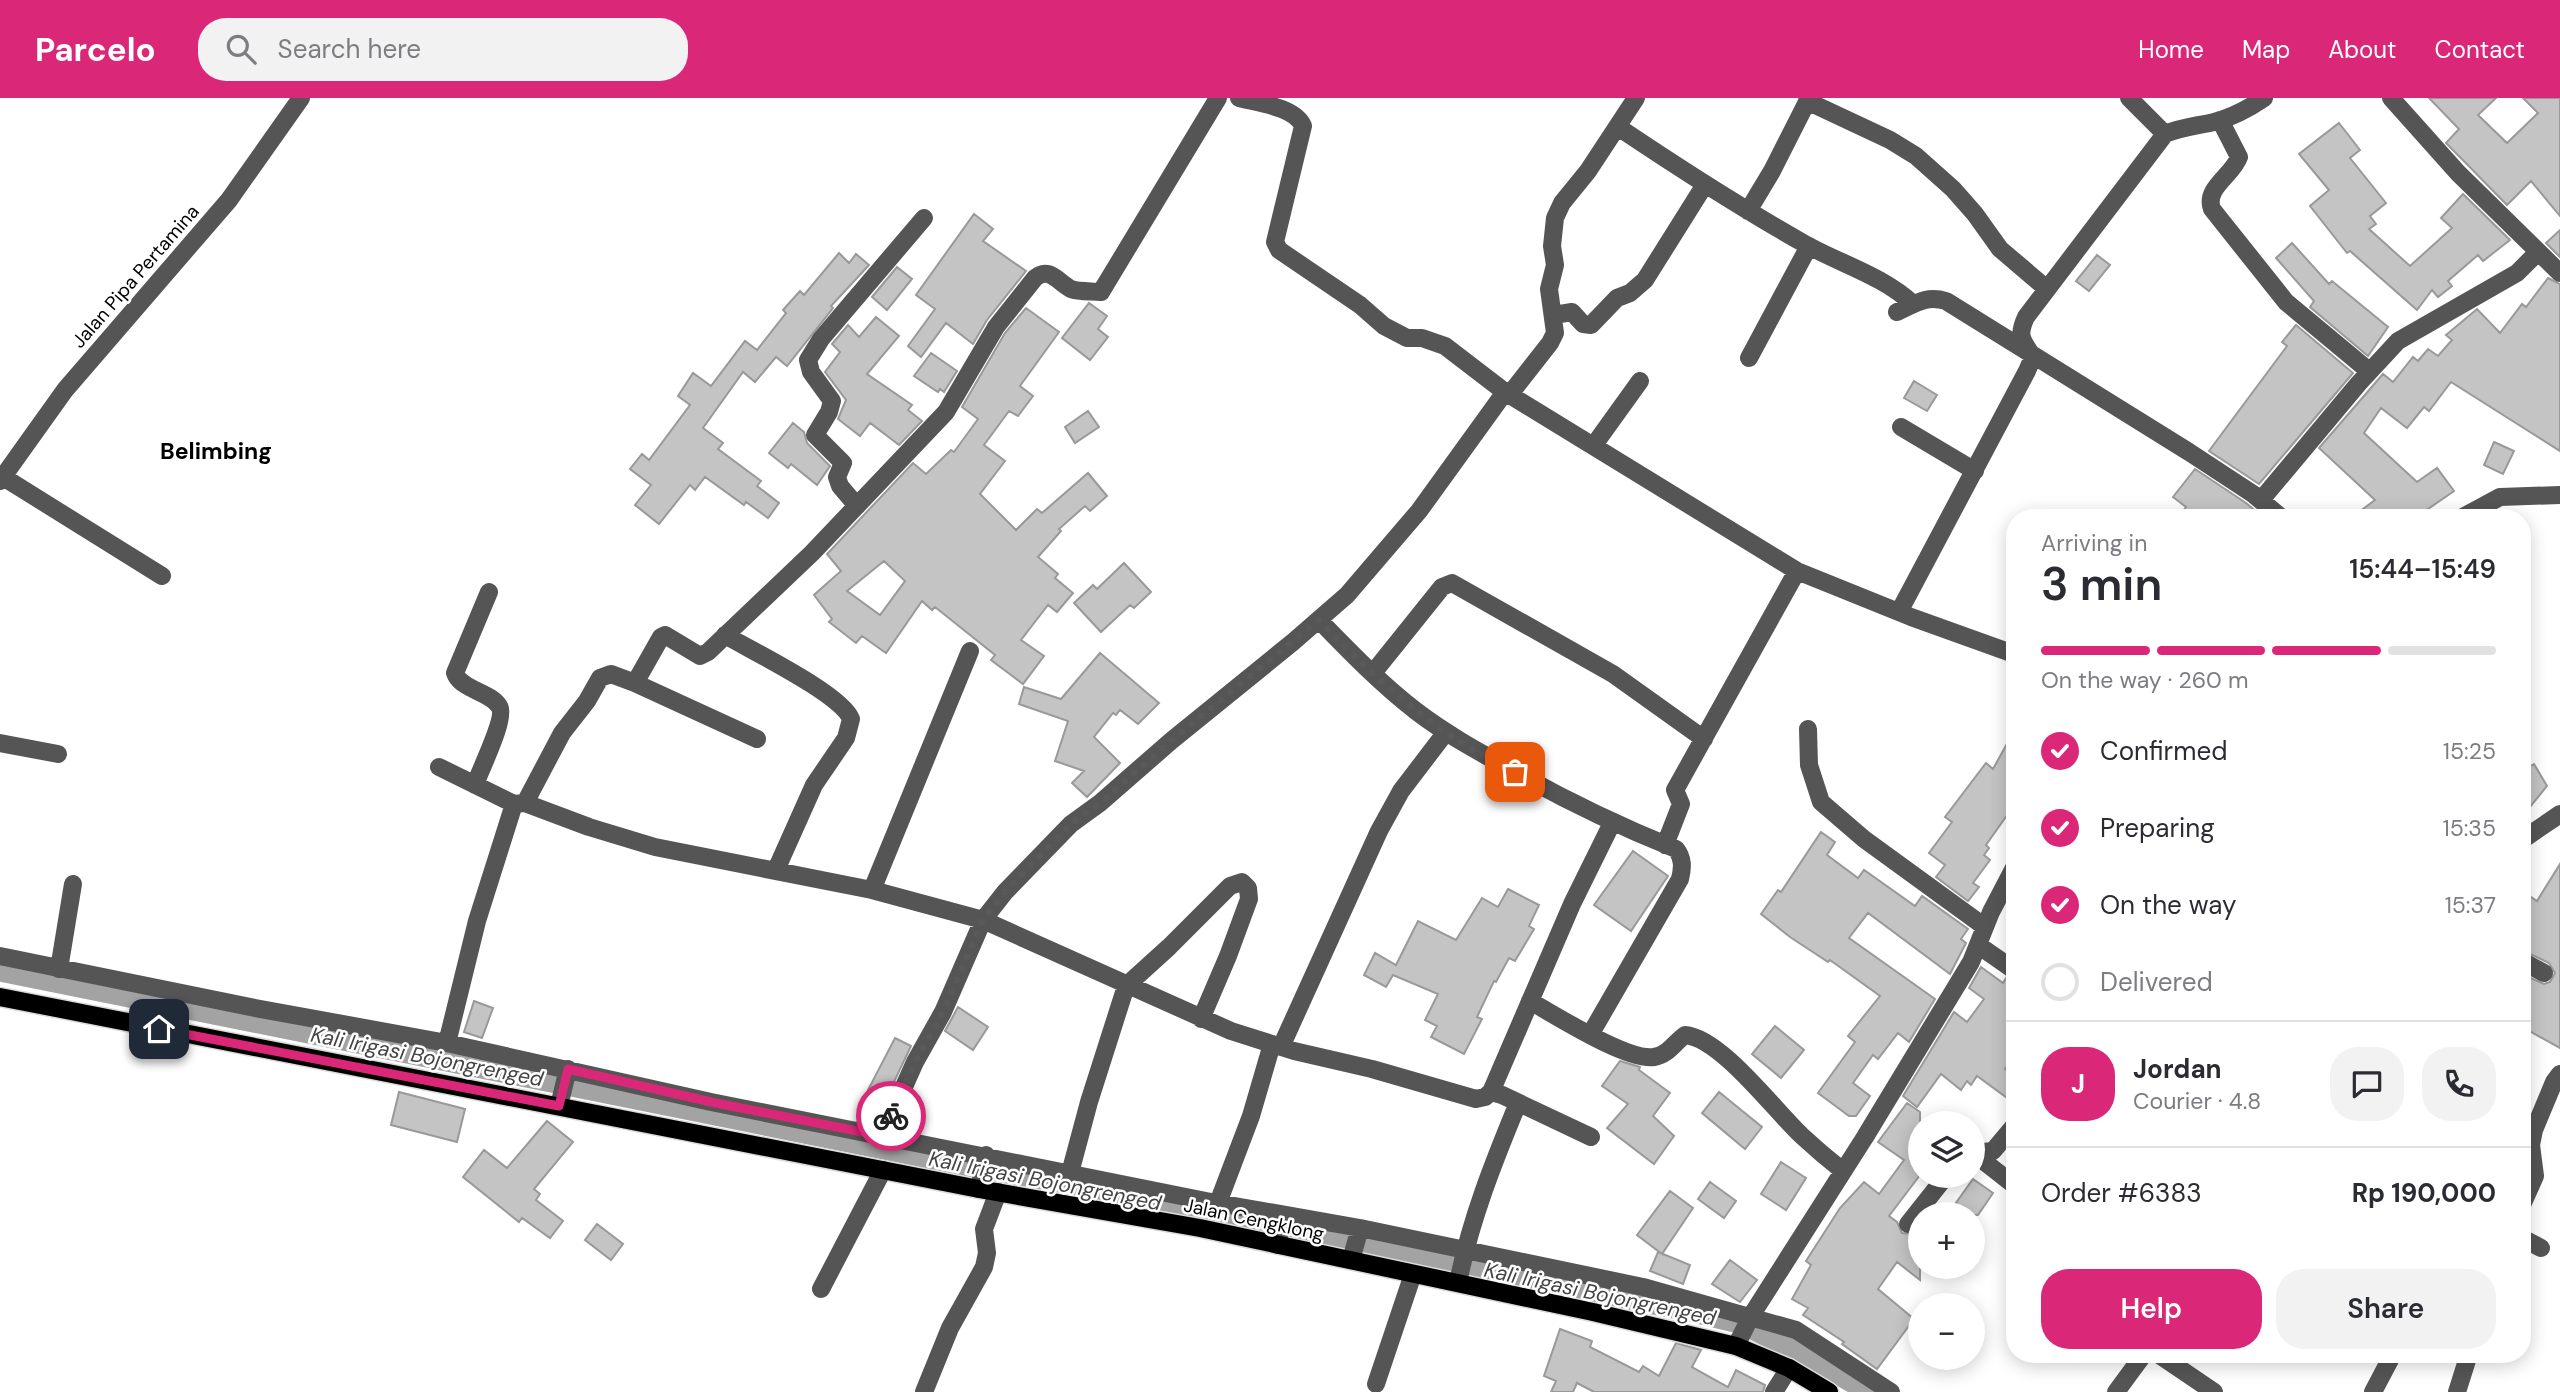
<!DOCTYPE html>
<meta charset="utf-8">
<style>
body{margin:0;font-family:"DM Sans",sans-serif;background:#f2f2f3;color:#2b2b33;height:100vh;display:flex;flex-direction:column;font-size:26px;white-space:nowrap}
*{box-sizing:border-box;margin:0}
p{font-size:23px;color:#7c7c81}
.icon{flex:none;width:38px;height:38px;fill:none;stroke:currentColor;stroke-width:2;stroke-linecap:round;stroke-linejoin:round}
.map{position:relative;flex:1;overflow:hidden}
.sheet{position:absolute;left:2006px;top:411px;width:525px;height:854px;display:flex;flex-direction:column;background:#fff;border-radius:28px;box-shadow:0 4px 18px #0003}
.sheet>*{flex:none}
.buttons{position:absolute;left:1908px;top:1013px;display:grid;gap:14px}
.buttons a{display:grid;place-items:center;width:77px;height:77px;border-radius:50%;background:#fff;box-shadow:0 4px 18px #0003;font-size:35px}
.pin{position:absolute;display:grid;place-items:center;width:60px;height:60px;color:#fff;margin:-30px;border-radius:14px;box-shadow:0 4px 10px #0006}
.courier{position:absolute;display:grid;place-items:center;width:70px;height:70px;margin:-35px;border:5px solid #db2777;border-radius:50%;background:#fff;color:#222;box-shadow:0 2px 9px #0007}
.headline em{font-style:normal;font-weight:600}
.headline div{display:flex;flex-direction:column-reverse}
.headline{display:flex;align-items:center;justify-content:space-between;height:119px;padding:0 35px}
h1{font-size:46px;font-weight:600;line-height:52px}
.bar{display:grid;grid-template-columns:repeat(4,1fr);gap:10px 7px;align-content:center;height:84px;padding:0 35px}
.bar i{height:9px;border-radius:5px;background:#e1e1e2}
.bar .current{background:#db2777}
.bar p{grid-column:span 4}
.line{display:flex;align-items:center;gap:18px;padding:0 35px;border-top:2px solid #e1e1e2}
.line div{flex:1}
.round{display:grid;place-items:center;flex:none;width:74px;height:74px;border-radius:28px;background:#f2f2f3}
ol{padding:0 35px;list-style:none}
li{display:flex;align-items:center;gap:21px;height:77px}
li p{margin-inline-start:auto}
li .icon{padding:7px;border-radius:50%;background:#db2777;color:#fff;stroke-width:4}
li:last-child{color:#7c7c81}
li i{width:38px;height:38px;border:4px solid #e1e1e2;border-radius:50%}
.button{display:flex;gap:14px;margin-top:auto;padding:14px 35px}
.button a{flex:1;height:80px;border-radius:28px;background:#db2777;color:#fff;font-size:28px;font-weight:600;line-height:80px;text-align:center}
.button a+a{background:#f2f2f3;color:#2b2b33}
header{display:flex;align-items:center;gap:42px;box-sizing:border-box;height:98px;padding:0 35px;background:#db2777;color:#fff}
header strong{font-size:33px}
nav{display:flex;gap:38px;margin-inline-start:auto;font-size:24px}
.search{width:490px;height:63px;background:#f2f2f3;display:flex;align-items:center;gap:18px;box-sizing:border-box;padding:0 24px;border-radius:28px;color:#7c7c81;font-size:26px}
.map>svg:first-child{display:block}
</style>
<header>
<strong>Parcelo</strong>
<div class="search"><svg class="icon" aria-label="search" viewBox="0 0 24 24"><circle cx="10" cy="10" r="6"/><path d="M15 15l6 6"/></svg>Search here</div>
<nav><a>Home</a><a>Map</a><a>About</a><a>Contact</a></nav>
</header>
<div class="map">
<svg width="2560" height="1294" viewBox="0 0 2560 1294">
<rect width="100%" height="100%" fill="#fff"/>
<g fill="none" stroke-linecap="round" stroke-linejoin="round">
<!-- canal -->
<path stroke="#a3a3a3" stroke-width="21" d="M0,873L1693,1214L1743,1226L1822,1267L1869,1294"/>
</g>
<!-- building -->
<path fill="#c4c4c4" stroke="#999" stroke-width="2" fill-rule="evenodd" d="M2429,0H2496L2478,17L2507,45L2538,15L2523,0H2560V118L2531,83L2507,107L2446,45L2459,31Z
M2339,25L2360,52L2350,60L2386,105L2370,118L2376,126L2369,131L2410,168L2452,130L2441,120L2463,96L2510,142L2483,163L2478,157L2448,183L2452,188L2438,199L2432,192L2417,212L2350,153L2347,155L2310,108L2329,92L2299,56Z
M974,116L993,131L983,143L1026,173L987,222L973,246L946,225L921,259L908,248L935,211L916,197Z
M2560,132V159L2546,145Z
M2292,145L2329,186L2332,183L2388,229L2368,258L2310,209L2314,203L2276,160Z
M839,155L849,165L856,156L869,167L831,208L833,210L787,268L776,259L755,284L743,274L703,330L723,345L718,351L761,383L757,388L779,405L768,420L746,404L744,407L705,379L695,392L690,387L659,426L635,407L651,387L630,371L642,356L649,362L690,307L678,298L693,275L711,288L745,243L757,252L786,215L783,212L800,193L804,197Z
M2097,157L2110,167L2089,193L2076,183Z
M897,169L912,181L887,212L872,199Z
M2548,180L2560,186V353L2451,284L2429,313L2424,309L2407,330L2381,310L2364,335L2417,384L2437,370L2454,393L2415,420H2351L2375,402L2319,350L2383,276L2393,284L2413,259L2418,263L2428,251L2438,258L2452,242L2446,237L2477,211L2500,235L2522,206L2526,209Z
M1089,205L1107,218L1098,231L1108,239L1090,262L1062,240Z
M1026,210L1059,234L1020,288L1033,298L1018,318L1009,313L984,347L1005,363L980,396L1016,432L1037,411L1042,415L1088,375L1107,398L1090,413L1085,408L1059,431L1061,433L1038,459L1058,476L1055,480L1073,495L1057,514L1048,507L1021,542L1044,558L1023,586L991,562L995,557L935,509L932,512L922,503L886,555L862,538L856,545L829,524L832,521L814,497L841,473L827,456L913,365L926,376L951,352L954,354L978,321L962,309L1005,235ZM884,463L905,483L880,517L847,493Z
M876,219L899,238L867,276L912,307L908,312L922,323L899,347L870,325L860,338L838,321L846,302L825,274L840,254L832,246L848,227L859,239Z
M2296,227L2353,275L2259,386L2209,353L2287,248L2282,244Z
M931,255L957,273L944,294L940,291L938,294L914,278Z
M1914,283L1937,297L1927,313L1904,300Z
M1088,313L1099,329L1075,345L1065,329Z
M793,325L804,334L807,345L830,368L817,387L791,366L788,370L769,355Z
M2494,344L2514,353L2503,376L2484,367Z
M2195,371L2246,405L2264,420H2178L2186,409L2173,399Z
M1124,465L1151,494L1134,510L1130,507L1101,534L1074,505L1093,487L1097,491Z
M1100,555L1159,605L1138,626L1120,612L1116,617L1113,615L1094,639L1120,665L1087,699L1072,685L1084,673L1055,663L1068,623L1019,606L1024,589L1061,601Z
M2014,633V721L2008,716L1986,747L1989,750L1984,757L1990,762L1973,785L1979,789L1968,803L1936,779L1945,767L1929,755L1952,724L1945,719L1986,665L1993,671Z
M2534,666L2547,688L2522,719V673Z
M1821,734L1835,744L1827,757L1858,780L1864,772L1915,808L1922,798L1968,831L1961,841L1966,845L1950,876L1868,815L1849,840L1935,901L1909,944L1898,935L1878,961L1873,957L1853,985L1870,998L1856,1018H1849L1818,995L1855,944L1848,938L1880,898L1830,862L1828,864L1790,839L1761,816L1778,792L1781,794Z
M1633,753L1668,778L1631,833L1594,807Z
M2560,766V950L2522,929V876L2544,886L2550,884L2555,875L2549,865L2522,852V793L2537,803Z
M1508,791L1539,807L1529,828L1534,831L1515,863L1509,860L1496,884L1494,883L1477,919L1482,921L1464,956L1431,939L1437,928L1425,922L1438,896L1393,877L1386,889L1364,877L1375,855L1396,867L1418,823L1456,842L1482,800L1498,809Z
M1981,869L2003,885L2006,880L2014,883V959L2005,971L2014,978V1005L1977,978L1971,987L1967,983L1961,992L1941,976L1917,1009L1903,998L1954,914L1967,924L1984,901L1969,890Z
M474,903L493,910L482,940L464,934Z
M958,909L988,929L973,952L945,933Z
M1775,928L1804,952L1781,980L1752,956Z
M895,940L911,948L886,1001L868,992Z
M1620,963L1640,969L1639,972L1670,995L1653,1018L1674,1038L1654,1066L1607,1030L1628,1006L1602,988Z
M399,994L465,1011L457,1044L391,1027Z
M1719,994L1762,1029L1745,1051L1702,1015Z
M1907,1005L1920,1014V1077L1889,1118L1897,1124L1902,1135L1912,1136L1920,1142V1182L1897,1164L1878,1191L1914,1221L1877,1271L1842,1246L1844,1244L1803,1217L1808,1210L1792,1201L1811,1167L1806,1163L1840,1110L1864,1084L1879,1096L1904,1062L1878,1044Z
M547,1023L573,1044L534,1091L540,1096L536,1102L563,1123L550,1140L522,1120L519,1124L463,1079L484,1052L507,1070Z
M1781,1064L1806,1080L1786,1112L1761,1096Z
M1973,1081L1993,1095L1978,1117L1948,1116Z
M1710,1084L1736,1103L1724,1120L1698,1101Z
M1670,1093L1693,1110L1662,1156L1637,1137Z
M597,1126L623,1146L611,1162L585,1142Z
M1658,1154L1690,1167L1683,1186L1650,1173Z
M1730,1162L1757,1182L1740,1204L1712,1186Z
M1560,1231L1592,1243L1590,1249L1639,1274L1643,1268L1659,1278L1676,1245L1701,1252L1692,1269L1728,1289L1736,1272L1765,1287L1763,1294H1594L1577,1285L1573,1294H1551L1556,1283L1544,1278Z"/>
<g fill="none" stroke-linecap="round" stroke-linejoin="round">
<!-- major casing -->
<g stroke="#dbdbdb" stroke-width="21">
<path id="major" d="M0,899L979,1091L1200,1130L1593,1214L1736,1248L1789,1270L1829,1294"/>
</g>
<!-- minor -->
<path stroke="#555" stroke-width="18" d="M1239,0C1258,5 1295,9 1303,28L1275,144L1279,152L1360,207L1384,228L1407,240H1422L1445,248L1505,294L1797,473L1911,519L2014,556
M2391,0L2458,75L2560,175
M1807,3L1890,42L1916,58L1953,91L1975,116L2000,151L2047,191
M2220,22L2239,59C2233,77 2204,90 2212,111L2286,204L2369,273
M1618,29C1679,70 1741,110 1805,146C1841,166 1883,178 1913,206
M2165,36C2182,29 2197,28 2214,24C2233,19 2248,11 2264,0
M1748,113L1772,73L1809,0
M1897,214C1915,206 1926,197 1946,203L2189,354L2253,396L2282,420
M1554,217L1572,214L1583,226L1591,227L1617,200L1630,195L1645,182L1704,88
M1749,260L1809,148
M1510,296L1550,245L1555,235L1549,191L1555,167L1552,148L1555,120L1562,105L1588,73L1636,0
M1901,329L1975,373
M1594,347L1640,283
M3,379L162,478
M0,383L65,292L229,102L301,0
M2261,402L2359,285L2398,243L2517,175L2538,154
M857,408L840,388L837,379L843,365L815,337L829,314L832,303L811,274L808,262L821,241L924,120
M2461,420L2500,399L2560,397
M1899,514L2027,273L2033,259C2022,242 2017,238 2026,219L2165,36L2129,0
M1319,522C1349,553 1381,586 1416,613C1446,636 1479,654 1512,672C1565,702 1619,728 1676,751C1683,760 1683,769 1680,781L1590,937
M725,537C752,553 841,596 851,621L846,640L814,687L776,772
M1373,575L1442,489L1452,485L1613,576L1704,641
M635,585L757,641
M1808,631L1809,667L1821,704L1864,741L1985,829
M0,645L58,656
M439,669L514,706L477,823L447,945
M475,687C480,672 507,619 499,608C494,600 483,596 475,592C467,588 458,584 455,575L489,494
M525,705L562,635L587,603L600,580L611,576L635,585L661,539L665,537L700,558L708,554L812,455L946,314L996,229L1035,180C1049,168 1058,184 1071,191C1079,194 1092,193 1101,194L1218,0
M514,706L525,705L589,729L655,749L872,792L983,822L1231,933L1294,953L1372,971L1476,1001L1485,999L1491,994L1502,997L1591,1039
M2522,742L2560,716
M1665,747L1681,706L1675,692L1797,473
M872,792L970,553
M1978,847L2014,872
M0,858L255,910L447,945L711,1004L1206,1103L1360,1130L1643,1189L1796,1232L1891,1294
M2522,863L2544,875
M59,871L73,786
M1530,903C1555,917 1627,963 1654,959C1668,957 1675,944 1685,937C1721,940 1775,1013 1802,1038C1815,1050 1829,1062 1843,1073
M1281,949L1379,733L1401,693L1446,634
M1491,994L1572,806L1612,725
M559,1008L568,971
M882,1038L915,964L943,914L983,822L1005,794L1071,726L1100,705L1171,643L1293,544L1347,497L1419,413L1505,294
M1972,1055L1993,1053L2014,1028
M1979,1056L1986,1065L2014,1087
M1070,1075L1089,1004L1126,888L1169,849L1230,788L1242,784L1248,790L1249,801L1228,858L1201,921
M979,1091L986,1057
M1218,1105L1251,1018L1272,946
M2522,1107L2535,1078L2531,1047L2534,1032L2554,984L2560,976
M1908,1126L1946,1078
M2522,1140L2541,1150
M1278,1147L1281,1116
M1351,1162L1360,1130
M1458,1185C1470,1123 1494,1063 1518,1005
M821,1191L883,1072
M1736,1248L1751,1218L1865,1039L1971,864L1991,814L2014,770
M2158,1256L2214,1294
M1376,1286L1413,1176
M924,1294L950,1230L984,1169L987,1155L984,1131L998,1094
M1774,1294L1789,1270
M2116,1294L2144,1256
M2373,1294L2393,1256
M2457,1294L2469,1256"/>
<!-- major -->
<use href="#major" stroke="#000" stroke-width="18"/>
</g>
<g fill="none" stroke-linecap="round" stroke-linejoin="round">
<!-- done -->
<path stroke="#595959" stroke-width="7" stroke-dasharray="0 12.6" d="M891,1018L915,964L943,914L983,822L1005,794L1071,726L1100,705L1171,643L1319,522C1360,565 1404,606 1453,640C1473,653 1495,663 1515,674"/>
<!-- route -->
<path stroke="#db2777" stroke-width="9" d="M159,931L559,1008L568,971L711,1004L882,1038L891,1018"/>
</g>
<g text-anchor="middle" stroke-width="5" stroke-linejoin="round" paint-order="stroke">
<!-- street labels -->
<g font-size="19" fill="#000" stroke="#fff">
<text transform="translate(135 178) rotate(-49)" y="7">Jalan Pipa Pertamina</text>
<text transform="translate(1254 1121) rotate(12)" y="7">Jalan Cengklong</text>
</g>
<!-- water labels -->
<g font-size="21" font-style="italic" fill="#444" stroke="#fff">
<text transform="translate(427 959) rotate(11)" y="7">Kali Irigasi Bojongrenged</text>
<text transform="translate(1045 1083) rotate(11)" y="7">Kali Irigasi Bojongrenged</text>
<text transform="translate(1600 1196) rotate(12)" y="7">Kali Irigasi Bojongrenged</text>
</g>
<!-- quarter labels -->
<g font-size="23" font-weight="bold" fill="#000" stroke="#fff">
<text x="216" y="361">Belimbing</text>
</g>
</g>
</svg>
<div class="buttons">
<a><svg class="icon" aria-label="layers" viewBox="0 0 24 24"><path d="M12 4l9 5-9 5-9-5zM3 14l9 5 9-5"/></svg></a>
<a>+</a>
<a>−</a>
</div>
<div class="pin" style="left:1515px;top:674px;background:#ea580c"><svg class="icon" aria-label="bag" viewBox="0 0 24 24"><path d="M5 8h14l-1 12H6zM9 8a3 3 0 0 1 6 0"/></svg></div>
<div class="pin" style="left:159px;top:931px;background:#1f2937"><svg class="icon" aria-label="home" viewBox="0 0 24 24"><path d="M3 11l9-7 9 7M6 9v11h12V9"/></svg></div>
<div class="courier" style="left:891px;top:1018px"><svg class="icon" aria-label="bike" viewBox="0 0 24 24"><circle cx="6" cy="16" r="4"/><circle cx="18" cy="16" r="4"/><path d="M6 16l4-8h5l3 8M10 8l3 8H6M13 5h3"/></svg></div>
<section class="sheet">
<div class="headline"><div><h1>3 min</h1><p>Arriving in</p></div><em>15:44–15:49</em></div>
<div class="bar"><i class="current"></i><i class="current"></i><i class="current"></i><i></i><p>On the way · 260 m</p></div>
<ol>
<li><svg class="icon" aria-label="check" viewBox="0 0 24 24"><path d="M5 12l5 5 9-10"/></svg>Confirmed<p>15:25</p></li>
<li><svg class="icon" aria-label="check" viewBox="0 0 24 24"><path d="M5 12l5 5 9-10"/></svg>Preparing<p>15:35</p></li>
<li><svg class="icon" aria-label="check" viewBox="0 0 24 24"><path d="M5 12l5 5 9-10"/></svg>On the way<p>15:37</p></li>
<li><i></i>Delivered</li>
</ol>
<div class="line" style="height:126px"><b class="round" style="background:#db2777;color:#fff">J</b><div><b>Jordan</b><p>Courier · 4.8</p></div><a class="round"><svg class="icon" aria-label="chat" viewBox="0 0 24 24"><path d="M4 5h16v11H9l-5 4z"/></svg></a><a class="round"><svg class="icon" aria-label="phone" viewBox="0 0 24 24"><path d="M5 4h4l2 5-3 2q2 4 5 5l2-3 5 2v4C11 20 4 13 5 4z"/></svg></a></div>
<div class="line" style="height:91px"><div>Order #6383</div><b>Rp 190,000</b></div>
<div class="button"><a>Help</a><a>Share</a></div>
</section>
</div>
